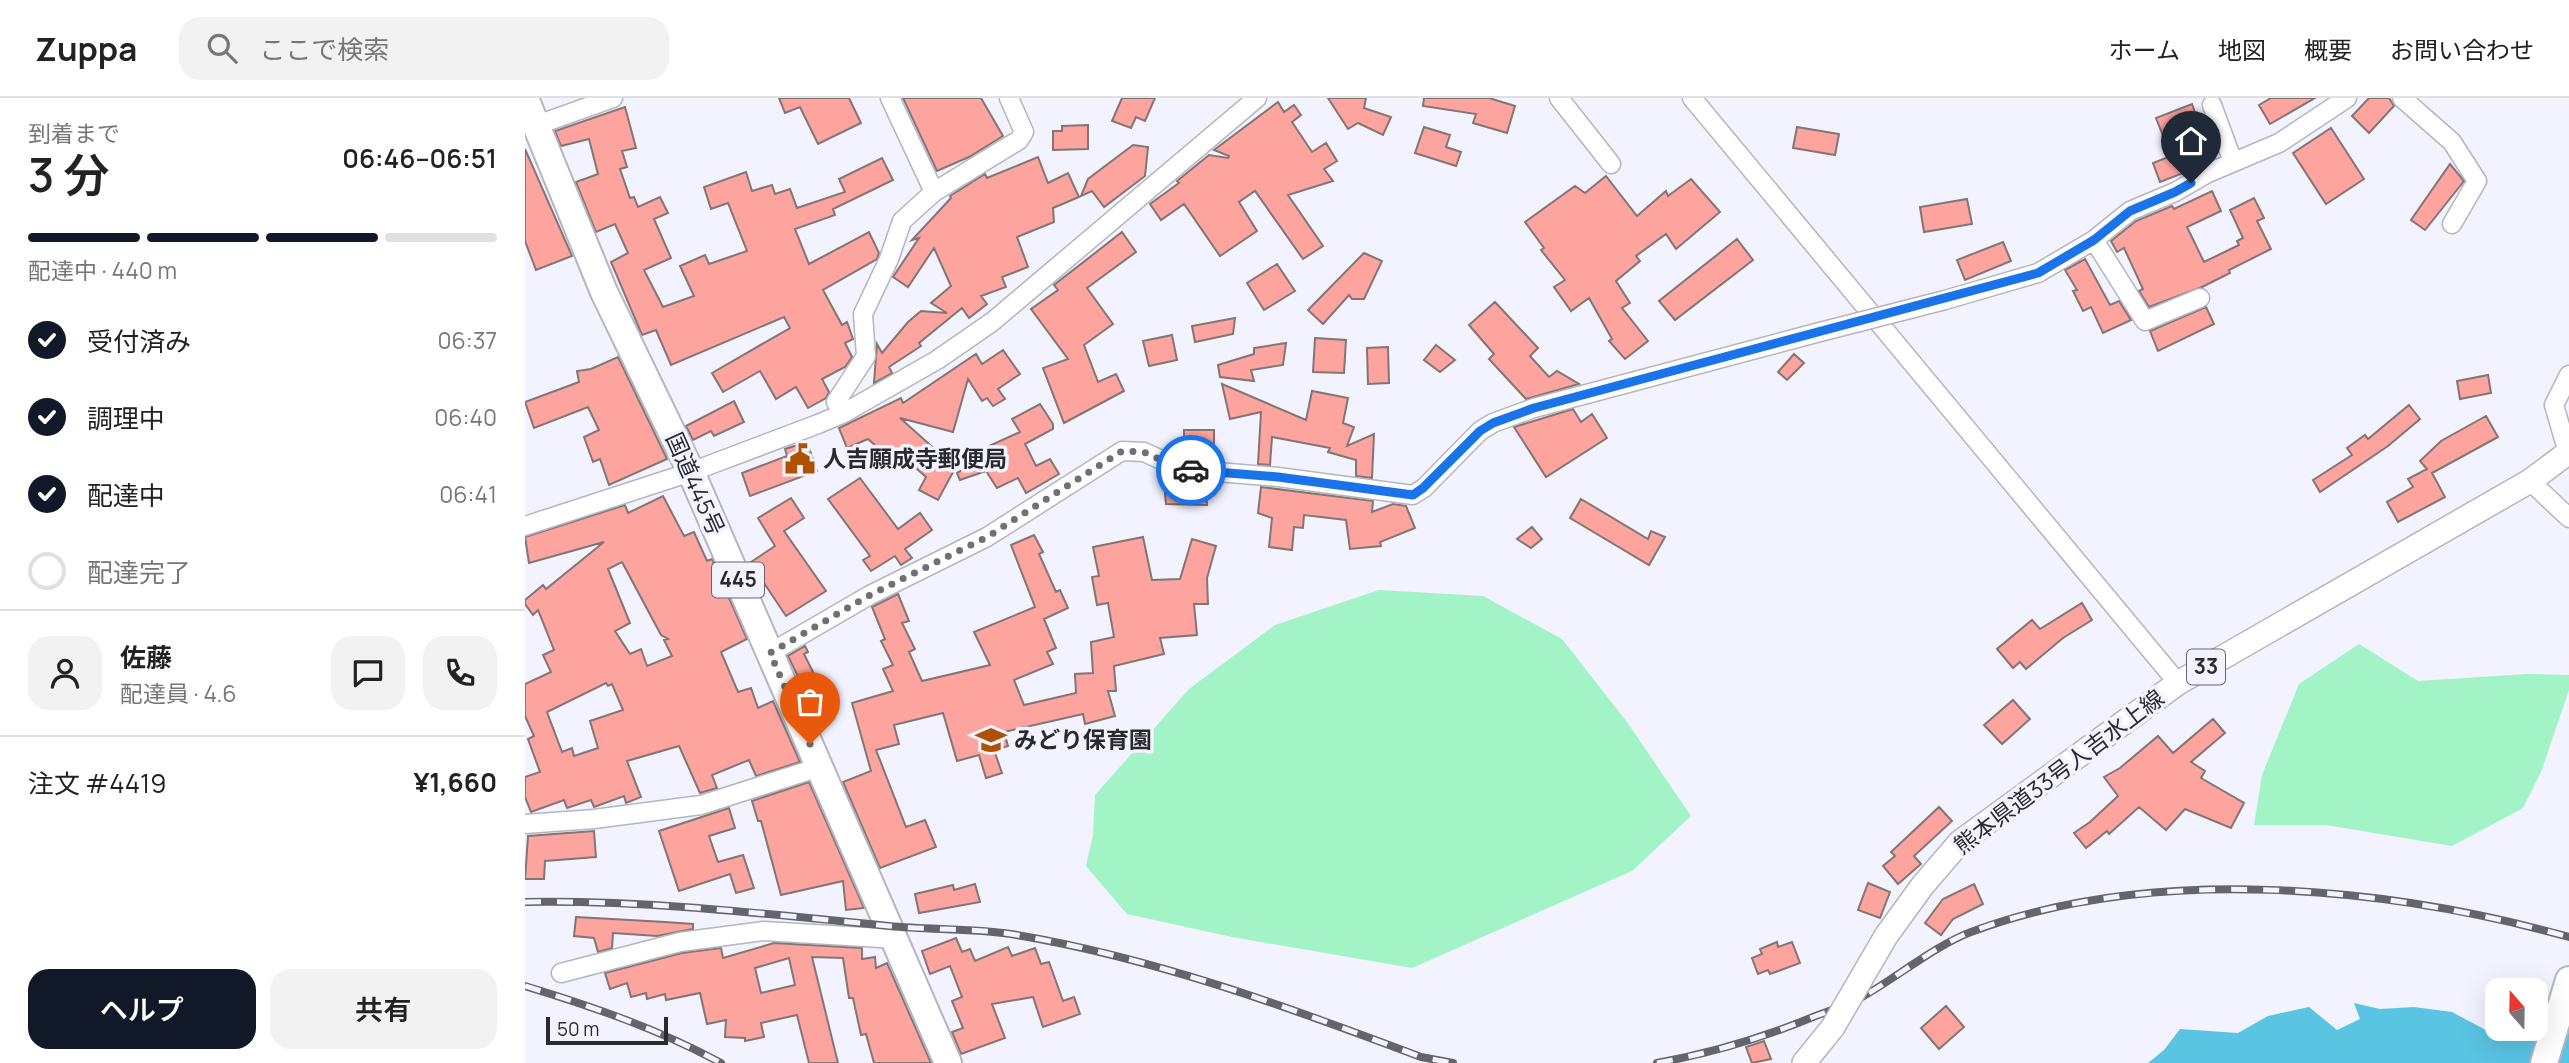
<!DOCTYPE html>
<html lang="ja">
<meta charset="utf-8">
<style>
body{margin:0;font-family:Manrope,"Noto Sans JP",sans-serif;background:#f2f2f2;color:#222;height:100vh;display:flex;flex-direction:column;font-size:26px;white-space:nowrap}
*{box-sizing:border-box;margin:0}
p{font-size:23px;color:#767676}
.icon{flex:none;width:38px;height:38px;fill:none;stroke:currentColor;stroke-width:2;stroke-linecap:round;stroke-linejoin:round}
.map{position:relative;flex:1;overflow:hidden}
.panel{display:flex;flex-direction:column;background:#fff;width:525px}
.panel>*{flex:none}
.needle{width:46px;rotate:340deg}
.fabs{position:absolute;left:1960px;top:880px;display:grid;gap:14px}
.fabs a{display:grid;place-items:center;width:63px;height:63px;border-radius:14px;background:#fff;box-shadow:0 7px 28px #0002;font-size:35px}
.scale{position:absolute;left:21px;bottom:18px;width:122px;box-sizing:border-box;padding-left:7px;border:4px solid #292a2e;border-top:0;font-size:19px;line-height:24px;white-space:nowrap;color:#292a2e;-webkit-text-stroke:5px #f2f3ff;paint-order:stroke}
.pin{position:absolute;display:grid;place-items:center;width:60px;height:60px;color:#fff;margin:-72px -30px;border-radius:50% 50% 50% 0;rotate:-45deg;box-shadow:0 0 7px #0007}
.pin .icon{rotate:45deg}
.courier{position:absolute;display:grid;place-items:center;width:70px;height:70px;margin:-35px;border:5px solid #1a73e8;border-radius:50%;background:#fff;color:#222;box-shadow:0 2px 9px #0007}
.head em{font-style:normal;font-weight:600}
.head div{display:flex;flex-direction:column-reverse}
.head{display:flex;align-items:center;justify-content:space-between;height:119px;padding:0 28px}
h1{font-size:46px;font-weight:600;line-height:52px}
.bar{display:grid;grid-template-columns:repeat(4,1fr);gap:10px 7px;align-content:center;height:84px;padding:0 28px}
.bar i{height:9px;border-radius:5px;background:#e0e0e0}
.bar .current{background:#111827}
.bar p{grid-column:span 4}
.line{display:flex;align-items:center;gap:18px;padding:0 28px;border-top:2px solid #e0e0e0}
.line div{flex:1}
.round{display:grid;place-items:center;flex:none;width:74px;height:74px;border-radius:21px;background:#f2f2f2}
ol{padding:0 28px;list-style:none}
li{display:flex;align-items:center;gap:21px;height:77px}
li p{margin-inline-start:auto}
li .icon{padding:7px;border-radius:50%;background:#111827;color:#fff;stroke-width:4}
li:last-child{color:#767676}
li i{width:38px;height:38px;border:4px solid #e0e0e0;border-radius:50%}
.button{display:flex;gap:14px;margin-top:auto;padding:14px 28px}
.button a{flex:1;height:80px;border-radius:21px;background:#111827;color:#fff;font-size:28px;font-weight:600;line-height:80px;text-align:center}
.button a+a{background:#f2f2f2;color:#222}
header{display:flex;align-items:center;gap:42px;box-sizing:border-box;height:98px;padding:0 35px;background:#fff;border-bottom:2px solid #e0e0e0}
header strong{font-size:33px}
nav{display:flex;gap:38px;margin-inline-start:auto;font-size:24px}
.search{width:490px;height:63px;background:#f2f2f2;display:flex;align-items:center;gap:18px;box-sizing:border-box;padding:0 24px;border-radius:21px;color:#767676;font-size:26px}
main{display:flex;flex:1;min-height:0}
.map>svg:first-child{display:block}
</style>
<header>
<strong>Zuppa</strong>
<div class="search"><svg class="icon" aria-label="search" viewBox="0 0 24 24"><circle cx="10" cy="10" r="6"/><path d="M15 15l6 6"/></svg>ここで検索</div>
<nav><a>ホーム</a><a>地図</a><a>概要</a><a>お問い合わせ</a></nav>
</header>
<main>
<section class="panel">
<div class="head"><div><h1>3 分</h1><p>到着まで</p></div><em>06:46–06:51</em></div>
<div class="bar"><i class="current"></i><i class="current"></i><i class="current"></i><i></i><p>配達中 · 440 m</p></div>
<ol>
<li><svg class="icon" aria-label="check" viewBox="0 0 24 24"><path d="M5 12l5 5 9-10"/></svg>受付済み<p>06:37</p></li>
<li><svg class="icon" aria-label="check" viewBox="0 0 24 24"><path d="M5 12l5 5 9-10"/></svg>調理中<p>06:40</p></li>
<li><svg class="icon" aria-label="check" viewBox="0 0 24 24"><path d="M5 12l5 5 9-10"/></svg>配達中<p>06:41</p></li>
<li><i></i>配達完了</li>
</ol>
<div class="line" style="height:126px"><a class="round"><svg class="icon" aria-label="person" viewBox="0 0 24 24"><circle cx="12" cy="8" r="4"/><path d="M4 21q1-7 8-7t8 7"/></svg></a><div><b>佐藤</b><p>配達員 · 4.6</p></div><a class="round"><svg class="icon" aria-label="chat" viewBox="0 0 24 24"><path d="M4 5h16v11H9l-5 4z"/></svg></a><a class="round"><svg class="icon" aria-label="phone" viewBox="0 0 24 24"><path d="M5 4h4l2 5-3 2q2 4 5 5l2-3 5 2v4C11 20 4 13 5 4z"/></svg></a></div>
<div class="line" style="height:91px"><div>注文 #4419</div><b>¥1,660</b></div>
<div class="button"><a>ヘルプ</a><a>共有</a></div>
</section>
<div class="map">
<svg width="2044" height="965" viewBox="0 0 2044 965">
<rect width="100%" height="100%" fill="#f2f3ff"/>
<!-- green -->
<path fill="#a2f3c6" d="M854,492L958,498L1037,541L1102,624L1166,718L1107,773L887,870L707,839L602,816L561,768L568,737L570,697L664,591L750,527Z
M1834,546L1893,583L2002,576L2044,577V592L2016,674L1998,710L1927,748L1801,727H1729L1737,677L1774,586Z"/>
<!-- water -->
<path fill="#5ac4e3" d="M1829,905L1855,911L1889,909L1927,914L1972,938L1986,942L2044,933V965H1623L1639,952L1655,931L1713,935L1743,918L1784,909L1812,932L1835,921Z"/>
<!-- building -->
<path fill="#fda49f" stroke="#827574" stroke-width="2" fill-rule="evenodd" d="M254,0H324L336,25L293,46L275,9L260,15Z
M378,0H456L478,38L444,59L412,73Z
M597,0H630L620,23L611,19L606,30L587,23Z
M803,0H841L839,10L866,19L858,37L833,25L823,31Z
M899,0H964L990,8L982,35L948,25L951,16L898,8Z
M1746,0H1790L1745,26L1734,7Z
M1844,0H1864L1869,8L1844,35L1827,18Z
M753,4L759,14L769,7L776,17L767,24L787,54L801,45L812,63L799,71L808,83L763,97L798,148L778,161L730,93L714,104L732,133L695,158L659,106L636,122L625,106L654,85L652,83L684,57L703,60L704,58L689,52Z
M1667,6L1677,34L1681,32L1689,51L1657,63L1661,74L1635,84L1628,65L1646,58L1631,20Z
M100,9L111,50L97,53L102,69L95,71L105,100L109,99L113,109L135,99L143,115L129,121L146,160L119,172L138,209L169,198L155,168L180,157L184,166L222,153L203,105L186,111L179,89L221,74L227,93L247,87L250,96L265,91L272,110L320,94L314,81L357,60L368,82L308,111L310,117L270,131L284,166L344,134L354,155L352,161L298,192L317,227L322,224L328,241L320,245L327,259L320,269L297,281L304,294L301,300L283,310L271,289L251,301L235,273L198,294L187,275L265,230L259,219L146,267L131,232L117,237L86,164L103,155L90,126L71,134L51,84L73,76L64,41L36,48L30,33Z
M563,27V51L528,52V33H537V28Z
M899,29L925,37L921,49L936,54L931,68L890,55Z
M1272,29L1314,36L1310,57L1268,50Z
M1806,30L1839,81L1801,106L1768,55Z
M608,47L623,49L620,78L579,109L567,93L556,98L563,81Z
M0,51L47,158L11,172L0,143Z
M513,59L523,85L543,75L554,99L528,110L529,124L492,139L503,169L477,179L481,189L456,198L462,206L444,220L437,210L394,245L396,248L364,269L367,275L349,285L352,246L357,255L383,224L396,213L422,215L406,205L426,188L409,150L383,189L368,179L394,140L387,142L426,100L425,98L460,76L462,80Z
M1925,66L1939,83L1900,132L1886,122Z
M1081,78L1112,118L1141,93L1143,98L1166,81L1195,114L1151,151L1141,136L1111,158L1115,163L1091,183L1105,205L1097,210L1123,243L1100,261L1084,243L1087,241L1064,200L1046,213L1029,189L1040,182L1016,152L1019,150L1000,124L1050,88L1060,95Z
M1687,93L1696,113L1662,129L1679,164L1714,147L1712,143L1718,140L1705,112L1729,100L1739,120L1732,123L1746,151L1704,172L1705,175L1677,189L1624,209L1614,193L1618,191L1599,150L1592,154L1586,143L1611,123L1647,108L1649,111Z
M1442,101L1447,126L1399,134L1395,109Z
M597,134L611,154L562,190L588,226L559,247L573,284L591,276L599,293L539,325L518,270L543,261L506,211L533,192L529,187Z
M1212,141L1228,162L1150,222L1134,203Z
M1478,144L1486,163L1440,182L1432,162Z
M839,155L857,163L839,201H827L824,197L798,226L783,212Z
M1560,161L1585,207L1594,203L1606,222L1578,235L1566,209L1558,213L1548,193L1552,192L1540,172Z
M752,166L770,193L739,212L722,185Z
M970,204L1013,250L1005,258L1024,279L1032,273L1054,286L1001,301L964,261L969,256L944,227Z
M1681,209L1689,226L1633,253L1625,233Z
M710,220L708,236L670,244L667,228Z
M647,237L652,262L624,268L618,243Z
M790,240L821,242L819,275L788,274Z
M761,245L758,267L726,272L729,283L695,279L693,267L729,256V250Z
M911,247L930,262L915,274L899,262Z
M863,249L864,285L843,286L842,250Z
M478,252L495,276L473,291L480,301L468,308L462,300L457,303L443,281L428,334L375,320L412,353L406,360L419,367L418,372L434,363L413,402L394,392L401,379L384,364L378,372L343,341L322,350L314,330L376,300L378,305L451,256L457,266Z
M1269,256L1279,265L1262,282L1253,274Z
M93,259L142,361L84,387L75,361L68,364L59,339L74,332L63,309L9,330L0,304L54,284L52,273L66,271Z
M1963,277L1966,295L1935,301L1932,283Z
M697,286L781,322L787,293L823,300L818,325L829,329L822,348L849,336L847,380L831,378V362L803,354L805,350L747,339L745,367L733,366L736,314L705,321Z
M209,303L219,324L189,338L186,333L168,342L161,328Z
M515,306L528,326V331L500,346L511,368L525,361L534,376L501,395L493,380L472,390L461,373L435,382L432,375L457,361L453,353L495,334L487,321Z
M1884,307L1895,321L1863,348L1795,394L1788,382L1827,357L1822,350L1840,337L1843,341Z
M1048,311L1056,324L1067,316L1082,340L1021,379L989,329Z
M1961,318L1973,339L1907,375L1920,399L1873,424L1862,404L1888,389L1883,381L1902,371L1895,363L1916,343Z
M659,332H689V352L659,353Z
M282,344L292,373L225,398L217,375L262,358L260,351Z
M335,380L373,431L395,415L407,432L380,451L387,460L376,467L370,458L346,473L338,462L345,458L303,401Z
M639,385H681L682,407L641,406Z
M736,389L848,403L847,414L868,406L881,408L890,430L855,444L856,448L825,451L821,422L779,417L778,430L769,429L767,452L744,449L747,420L733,415Z
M138,398L159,438L169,434L182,463L187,461L222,541L196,554L213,594L226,590L233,610L248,603L275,664L231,678L224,662L187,677L192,690L175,695L154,648L102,663L116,699L101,705L99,698L69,709L66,702L42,710L39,702L6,714L0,699V679L15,674L3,641L9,638L0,618V586L26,574L18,557L29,552L13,512L8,517L0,506V502L18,487L21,491L79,444L4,465L0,439L100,407L103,415ZM97,464L136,537L143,541L139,542L147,558L122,568L116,551L105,556L90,533L105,525L83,471ZM81,585L83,588L87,586L98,612L65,623L73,650L49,658L47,650L37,654L22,614Z
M266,400L279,420L259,433L301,493L261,518L239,485L233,488L223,466L250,448L233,420Z
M1056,401L1123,441L1126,433L1140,439L1124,467L1045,420Z
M1007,429L1017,441L1006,450L992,441Z
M509,437L518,454L514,456L531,494L535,492L543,510L519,521L531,550L522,554L528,566L489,582L499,607L551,595L550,576L568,575L566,544L589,539L583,505L572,507L567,479L574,478L568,449L618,439L627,482L655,481L667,441L691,448L682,480L683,506H669L672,537L635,540L639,556L589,568L591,593H583L590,618L560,626L558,616L479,634L483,648L469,652L477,675L461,680L454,657L432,663L418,615L369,627L374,646L351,652L381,729L400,722L411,749L355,770L318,684L346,673L327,605L368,593L358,571L368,567L356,543L360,541L347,509L373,496L384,523L377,525L390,551L384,554L397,583L465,567L449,534L510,509L486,447Z
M1557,505L1567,522L1538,540L1501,571L1495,564L1488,570L1472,551L1507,522L1515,531Z
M280,548L283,554L279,556L296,590L282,597L263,558Z
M1488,602L1505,621L1477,646L1459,627Z
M1688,621L1700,635L1666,664L1680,673L1676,680L1719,705L1706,730L1660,711L1641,732L1614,709L1584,736L1582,733L1561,750L1549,735L1565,724L1593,698L1579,679L1595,670L1633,638L1648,655Z
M284,684L339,810L321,812L318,783L256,797L236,723H233L227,703Z
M1414,709L1427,723L1389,758L1396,766L1373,786L1358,768L1370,758L1366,754Z
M204,710L210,730L184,738L193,764L218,757L229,790L211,795L205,776L154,793L134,733Z
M69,733L71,759L20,763L19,781H0L3,738Z
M1343,785L1365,794L1355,820L1333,812Z
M450,786L455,804L394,815L390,796L428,787L429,792Z
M1449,786L1458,806L1428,821L1416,837L1400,825L1418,801Z
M51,819L140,824L168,826V831L132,838L88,835L87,850L73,854L69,840L49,838Z
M431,840L437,854L445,851L450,863L483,849L487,858L510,850L516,866L524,864L538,903L549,899L555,916L518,929L508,899L467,906L480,940L436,956L427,934L438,930L427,903L437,899L425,868L405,876L397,853Z
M1252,844L1253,849L1267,844L1275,865L1245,876L1243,872L1233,876L1227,860L1237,856L1235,851Z
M249,845L337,850V861L350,859L351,870L362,865L406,965H349L341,936L336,937L328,900H324L318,860L287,859L313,965H284L272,917L236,925L239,939L220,943V940L200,939L201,922L182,926L175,895L141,902L140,896L122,901L121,895L106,899L102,885L85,891L80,875L157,855L196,850L198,860ZM264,860L270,887L236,895L230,870Z
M1421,908L1439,929L1414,951L1396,930Z
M1239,943L1246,961L1227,965L1221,949Z"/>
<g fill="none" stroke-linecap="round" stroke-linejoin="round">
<!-- minor casing -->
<g stroke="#b4b5c0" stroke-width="21">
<path id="minor" d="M1034,0L1086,66
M1167,0L1653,585
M1877,0L1927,44L1952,83L1927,126
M1687,7L1708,64
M12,27L88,0
M409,94L494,42L499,34L484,0
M1569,142L1620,223L1675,200
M1420,202L1513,175L1569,142L1605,113L1650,94L1683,75L1754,45L1822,0
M319,315L311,304L341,258L338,216L364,161L377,123L409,94L365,0
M2043,355L2029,307L2044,277
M2005,383L2044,420
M0,428L166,374L293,326L319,315L412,262L467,224L732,0
M245,555L345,497L462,439L597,353L619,354L656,371L753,379L888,397L899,390L955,333L968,325L1009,310L1291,235
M0,726L69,721L176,707L295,669
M36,875L155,844L239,833L372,841"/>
</g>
<!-- major casing -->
<g stroke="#b4b5c0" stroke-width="26">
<path id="major" d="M1361,838L1398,787L1435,744L1653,585L2005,383L2044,354
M1279,965L1308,929"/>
</g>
<!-- highway casing -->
<g stroke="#b4b5c0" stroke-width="30">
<path id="highway" d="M0,0L79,194L166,374L423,965
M2019,965L2044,882"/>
</g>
<!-- minor -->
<use href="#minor" stroke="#fff" stroke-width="18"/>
<!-- major -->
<use href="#major" stroke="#fff" stroke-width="23"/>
<!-- highway -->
<use href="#highway" stroke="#fff" stroke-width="26"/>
<!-- rail casing -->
<g stroke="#64656b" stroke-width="8">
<path id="rail" d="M0,804C122,802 243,816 364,828C404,832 446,830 486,836C627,859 763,909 896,959L928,965
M0,888C69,909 133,931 196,965
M1132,965C1186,955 1237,940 1288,919C1304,913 1322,907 1337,899C1371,880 1411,847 1446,834C1627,766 1860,788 2044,839"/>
</g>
<!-- rail -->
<use href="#rail" stroke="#f2f3ff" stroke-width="5" stroke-dasharray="16" stroke-linecap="butt"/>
<!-- minor-bridge casing -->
<g stroke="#b4b5c0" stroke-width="21" stroke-linecap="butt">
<path id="minor-bridge" d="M1291,235L1420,202"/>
</g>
<!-- major-bridge casing -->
<g stroke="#b4b5c0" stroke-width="26" stroke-linecap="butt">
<path id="major-bridge" d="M1308,929L1361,838"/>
</g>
<!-- minor-bridge -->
<use href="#minor-bridge" stroke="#fff" stroke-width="18"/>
<!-- major-bridge -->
<use href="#major-bridge" stroke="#fff" stroke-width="23"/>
</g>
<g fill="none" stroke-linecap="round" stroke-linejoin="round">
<!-- done -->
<path stroke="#6f7077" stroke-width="7" stroke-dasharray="0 12.6" d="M285,646L245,555L345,497L462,439L597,353L619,354L656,371L666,372"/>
<!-- route -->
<path stroke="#1a73e8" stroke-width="9" d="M666,372L753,379L888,397L898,390L955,333L968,325L1009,310L1513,175L1569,142L1605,113L1650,94L1666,85"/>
</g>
<!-- icons -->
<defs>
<g id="civic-bare" transform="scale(2.415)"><path d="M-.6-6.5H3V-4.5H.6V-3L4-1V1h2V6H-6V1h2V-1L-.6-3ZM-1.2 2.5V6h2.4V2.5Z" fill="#af5100" stroke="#f2f3ff" stroke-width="2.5" paint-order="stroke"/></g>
<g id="school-bare" transform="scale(2.415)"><path d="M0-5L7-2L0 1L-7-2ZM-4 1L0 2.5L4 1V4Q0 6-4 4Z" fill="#af5100" stroke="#f2f3ff" stroke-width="2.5" paint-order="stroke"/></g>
</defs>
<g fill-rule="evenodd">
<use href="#civic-bare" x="275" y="361"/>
<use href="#school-bare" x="466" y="642"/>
</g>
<g text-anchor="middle" stroke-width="7" stroke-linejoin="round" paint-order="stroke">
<!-- shield labels -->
<g fill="#f2f3ff" stroke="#65666d" stroke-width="2">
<rect x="187" y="464.5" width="52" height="35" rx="5"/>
<rect x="1662" y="551.5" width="38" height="35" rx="5"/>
</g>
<g font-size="21" font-weight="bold" fill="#292a2e">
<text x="213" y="489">445</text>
<text x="1681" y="576">33</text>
</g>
<!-- poi labels -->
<g font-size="23" font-weight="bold" fill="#292a2e" stroke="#f2f3ff" text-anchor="start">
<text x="298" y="369">人吉願成寺郵便局</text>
<text x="489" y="650">みどり保育園</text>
</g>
<!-- street labels -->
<g font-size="23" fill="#292a2e" stroke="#f2f3ff">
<text transform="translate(170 386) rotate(66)" y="8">国道445号</text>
<text transform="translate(1534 674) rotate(-37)" y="8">熊本県道33号人吉水上線</text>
</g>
</g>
</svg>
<div class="fabs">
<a><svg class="needle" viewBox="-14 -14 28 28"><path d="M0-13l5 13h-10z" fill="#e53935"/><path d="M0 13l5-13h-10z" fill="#767676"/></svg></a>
</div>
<div class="scale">50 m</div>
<div class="pin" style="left:285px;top:646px;background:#ea580c"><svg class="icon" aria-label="bag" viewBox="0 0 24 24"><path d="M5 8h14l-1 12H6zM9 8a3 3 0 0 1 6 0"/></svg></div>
<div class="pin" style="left:1666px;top:85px;background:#1f2937"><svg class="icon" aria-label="home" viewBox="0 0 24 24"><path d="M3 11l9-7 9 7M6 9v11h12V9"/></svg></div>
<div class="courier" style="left:666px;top:372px"><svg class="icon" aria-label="car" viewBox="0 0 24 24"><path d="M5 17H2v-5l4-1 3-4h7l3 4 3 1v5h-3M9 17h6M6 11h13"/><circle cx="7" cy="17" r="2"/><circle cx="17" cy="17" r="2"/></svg></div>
</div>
</main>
